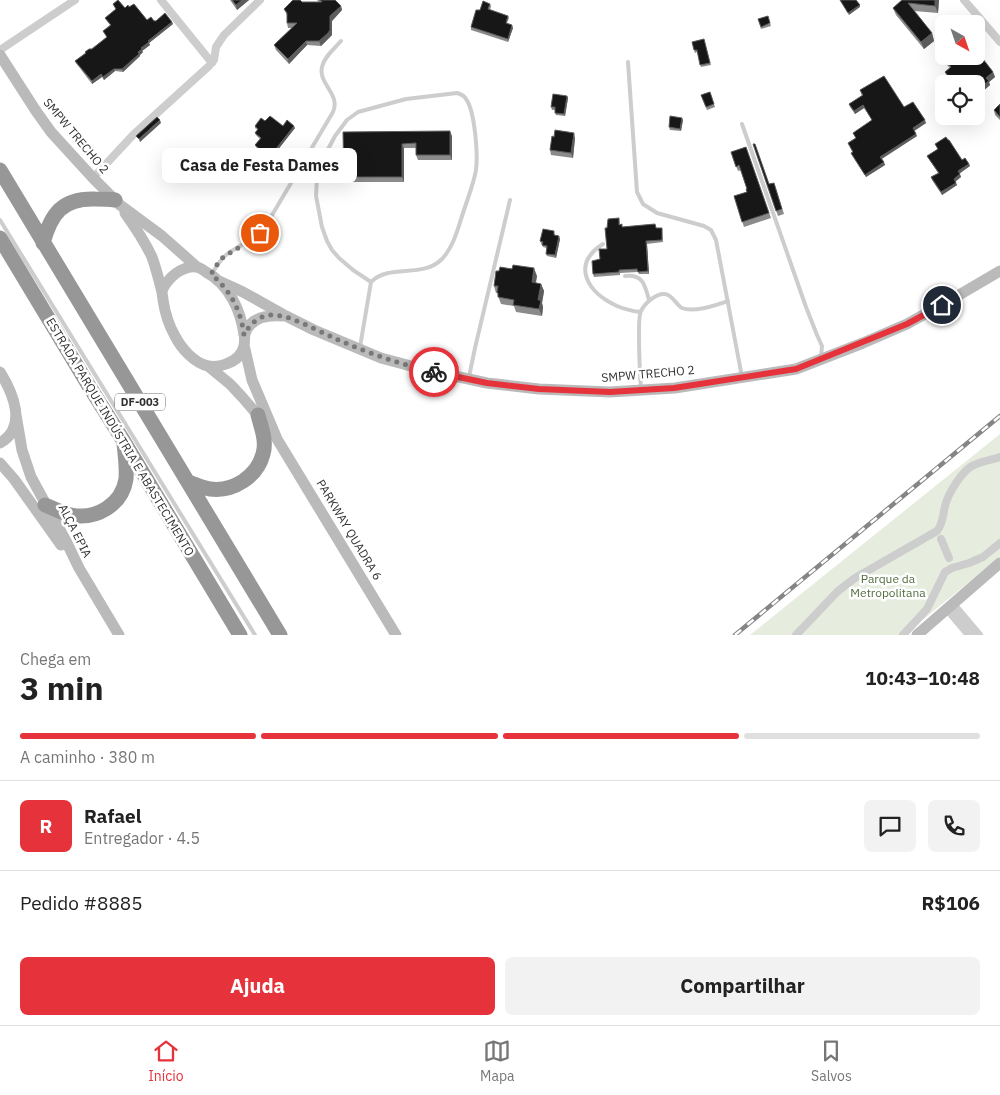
<!DOCTYPE html>
<html lang="pt">
<meta charset="utf-8">
<style>
body{margin:0;font-family:"IBM Plex Sans",sans-serif;background:#f2f2f2;color:#222;height:100vh;display:flex;flex-direction:column;font-size:19px;white-space:nowrap}
*{box-sizing:border-box;margin:0}
p{font-size:16px;color:#767676}
.icon{flex:none;width:28px;height:28px;fill:none;stroke:currentColor;stroke-width:2;stroke-linecap:round;stroke-linejoin:round}
.map{position:relative;height:635px;overflow:hidden}
.sheet{display:flex;flex-direction:column;background:#fff;flex:1}
.sheet>*{flex:none}
.needle{width:32px;rotate:140deg}
.fabs{position:absolute;left:935px;top:15px;display:grid;gap:10px}
.fabs a{display:grid;place-items:center;width:50px;height:50px;border-radius:8px;background:#fff;box-shadow:0 5px 20px #0002;font-size:25px}
.pin{position:absolute;display:grid;place-items:center;width:42px;height:42px;color:#fff;margin:-21px;border:2px solid #fff;border-radius:50%;box-shadow:0 1px 5px #0007}
.courier{position:absolute;display:grid;place-items:center;width:50px;height:50px;margin:-25px;border:4px solid #e6333b;border-radius:50%;background:#fff;color:#222;box-shadow:0 1px 6px #0007}
.bubble{position:absolute;height:35px;border-radius:8px;background:#fff;box-shadow:0 5px 20px #0002;font-size:16px;font-weight:700;line-height:35px;text-align:center}
.overview em{font-style:normal;font-weight:700}
.overview div{display:flex;flex-direction:column-reverse}
.overview{display:flex;align-items:center;justify-content:space-between;height:85px;padding:0 20px}
h1{font-size:32px;font-weight:700;line-height:38px}
.bar{display:grid;grid-template-columns:repeat(4,1fr);gap:8px 5px;align-content:center;height:60px;padding:0 20px}
.bar i{height:6px;border-radius:4px;background:#e0e0e0}
.bar .active{background:#e6333b}
.bar p{grid-column:span 4}
.line{display:flex;align-items:center;gap:12px;padding:0 20px;border-top:1px solid #e0e0e0}
.line div{flex:1}
.round{display:grid;place-items:center;flex:none;width:52px;height:52px;border-radius:8px;background:#f2f2f2}
.button{display:flex;gap:10px;margin-top:auto;padding:10px 20px}
.button a{flex:1;height:58px;border-radius:8px;background:#e6333b;color:#fff;font-size:20px;font-weight:700;line-height:58px;text-align:center}
.button a+a{background:#f2f2f2;color:#222}
.tab-bar{display:flex;justify-content:space-around;align-items:center;height:70px;border-top:1px solid #e0e0e0;background:#fff;font-size:14px;color:#767676}
.tab-bar a{display:grid;justify-items:center;gap:2px}
.tab-bar .active{color:#e6333b}
.map>svg:first-child{display:block}
</style>
<div class="map">
<svg width="1000" height="635" viewBox="0 0 1000 635">
<rect width="100%" height="100%" fill="#fff"/>
<!-- green -->
<path fill="#e6edde" d="M1000,434V557L904,635H750Z"/>
<g fill="none" stroke-linecap="round" stroke-linejoin="round">
<!-- lane -->
<path stroke="#cdcdcd" stroke-width="4" d="M628,62L637,192L643,204L657,213L704,226L711,230L716,240L742,377
M742,124L806,307L817,335L822,346L821,357
M0,220L255,635
M603,244C570,265 588,293 617,306C624,309 632,311 640,312
M211,274C216,268 220,260 226,255C239,245 254,240 265,227L333,112C341,94 318,84 322,67C324,57 334,49 341,41
M625,276C643,274 645,285 649,300
M360,347L371,282C390,263 422,279 442,259C455,245 459,224 465,207C469,195 474,182 476,170C478,155 475,111 466,99C464,95 460,94 457,93L406,99L358,112L347,120L335,136L325,155L317,177L316,196L322,227L327,241L332,250L339,258L353,270L371,282
M469,377L475,348L510,200
M641,388C640,376 637,318 641,311C645,303 656,293 665,294C673,295 676,305 682,308C694,313 716,305 728,301"/>
<!-- street -->
<path stroke="#cdcdcd" stroke-width="8" d="M161,0L212,63
M964,0L1000,42
M0,50L75,0
M93,178L133,135L209,66L214,60L216,47L224,35L260,0
M941,539L949,558
M952,603L979,635
M947,609L969,635
M796,635L838,591L855,578L937,531C943,524 943,515 945,506C948,494 962,470 974,465C982,461 991,460 1000,457
M903,635L927,609L945,572L952,568L969,563L983,557L1000,543"/>
<!-- secondary -->
<path stroke="#bababa" stroke-width="11" d="M0,55L36,111L51,132L93,178L120,205L162,236L197,267
M125,213C135,227 145,242 152,257C156,268 159,280 162,292
M219,281L243,292L286,316L314,330L381,358L422,369L487,383L539,389L610,392L675,388L796,369L863,343L907,324L959,295L1000,271
M244,335C241,311 229,284 206,272C203,270 200,267 196,267C189,266 180,270 175,274C170,278 163,286 162,292C162,295 163,297 163,300C165,313 168,324 175,336C181,348 194,363 208,366C213,367 221,366 226,364C235,361 242,355 244,346C245,342 244,338 245,334C250,317 267,315 282,316
M244,345L252,380L277,439L396,635
M208,366L230,384L243,398L262,420
M0,372C13,393 28,427 0,443
M16,415L22,450L31,477L66,541L79,568L119,635
M0,463L14,479L61,545
M917,635L1000,563"/>
<!-- highway -->
<path stroke="#979797" stroke-width="15" d="M0,170L280,635
M0,238L89,386L123,440L240,635
M43,243C51,214 62,198 95,199C101,199 108,199 115,200
M188,482C195,484 202,488 210,489C233,492 257,477 263,454C267,441 261,427 258,415
M45,505C53,508 62,513 71,515C96,520 122,505 126,479C127,467 125,455 124,443"/>
<!-- rail casing -->
<g stroke="#858585" stroke-width="4.5">
<path id="rail" d="M735,635L1000,416"/>
</g>
<!-- rail -->
<use href="#rail" stroke="#fff" stroke-width="2.5" stroke-dasharray="8" stroke-linecap="butt"/>
</g>
<!-- wall -->
<path fill="#8b8b8b" d="M230,0H249L237,10Z
M317,0H335L341,6L342,10L332,21V35L321,46L307,45L289,64L276,50L274,45L292,28H288L287,23V15L284,9L302,2H319Z
M902,0H939L938,13L914,11L932,33L934,41L924,49L896,15L893,8Z
M113,4L125,8L129,7L147,20L172,22L173,24L149,43L150,45L142,51L143,52L140,55V56L123,72L115,71L104,80L102,77L92,84L76,63L75,61L107,37L103,31L110,25L105,18L116,9Z
M490,4L491,6L490,10L508,16L509,18L507,23L513,28L508,42L471,30V27L480,10Z
M768,16L771,26L761,29L758,19Z
M704,39L711,65L701,67L697,52L695,53L692,42Z
M946,60L986,63L993,72L995,77L989,82L990,85L982,92L976,85V84H975L974,82L972,84H953L947,76L945,72L950,68L947,65Z
M860,90L904,107L926,123L914,131L917,136L882,159L885,165L866,177L852,155L851,153L853,152L848,143L856,138L853,133L872,120L864,108L855,114L850,107L849,104L862,96Z
M710,92L715,107L707,110L701,95Z
M567,96L568,98L565,116L556,115L555,113V110H552L551,107Z
M1000,104V120L995,115L994,110Z
M683,120L681,131L670,130L669,127Z
M265,121L283,126L295,128L277,151L279,155L273,162L256,147L255,145L260,139L256,135L255,133L258,130L255,128V126Z
M343,132L452,136V160H418L416,155V148H404V182H345L344,177Z
M554,137L575,138L573,158L551,155L550,150Z
M753,144L769,184L774,183L784,214L778,216Z
M935,144L969,164L970,166L959,173L961,177L955,181L957,185L942,195L932,180L931,177L938,173L927,156L938,149Z
M746,147L771,218L744,227L734,196L747,192V189L741,170L738,171L731,152Z
M619,218L620,225L623,227L656,226V228H662L663,242L647,244L649,274H639L638,272L620,273V275L594,277L593,274L600,259L607,249V228Z
M555,234V236L560,239L556,258L547,256L546,254L547,248L543,247L540,241Z
M537,276L536,283L541,284L544,291L542,303L543,307L542,316L516,312L514,306L501,304L497,293H496L494,286Z"/>
<!-- shaded-wall -->
<path fill="#5d5d5d" d="M242,0H249L237,10L236,5Z
M935,0H939L938,13L935,6Z
M860,5V7L849,15L848,13Z
M341,6L342,10L332,21V35L321,46L319,41L330,16Z
M172,22L173,24L149,43L150,45L142,51L143,52L140,55V56L123,72L122,69L138,52L148,41Z
M512,25L513,28L508,42V39Z
M932,33L934,41L924,49L921,42Z
M306,41L307,45L289,64L288,59Z
M114,69L115,71L104,80L103,77Z
M993,72L995,77L989,82L990,85L982,92L980,87L986,78Z
M101,74L102,77L92,84V81Z
M972,77L974,82L972,84H964Z
M567,96L568,98L565,116L564,114Z
M863,105L864,108L855,114L854,111Z
M682,118L683,120L681,131L680,129Z
M160,120L161,123L140,142L139,139Z
M925,120L926,123L914,131L913,128Z
M294,126L295,128L276,152L275,150Z
M450,131L452,136V160L450,155Z
M574,133L575,138L573,158L571,153Z
M916,134L917,136L881,159L880,157Z
M402,144L404,148V182L402,177Z
M278,152L279,155L273,162L272,160Z
M884,162L885,165L866,177L865,175Z
M969,164L970,166L959,174L958,171Z
M960,174L961,177L955,182L954,179Z
M956,183L957,185L942,195L941,192Z
M559,236L560,239L556,258L555,255Z
M646,241L647,244L649,274L648,271Z
M534,268L537,276L534,290L532,282Z
M541,284L544,291L542,303L543,307L542,316L539,309L538,300Z"/>
<!-- building -->
<path fill="#171717" stroke="#5d5d5d" d="M118,0L125,8L128,5L129,7L134,4L147,20L151,17L154,21H156L165,13L172,22L148,41L149,42L141,48L142,49L138,52L139,54L122,69H114L103,77L101,74L92,81L75,61L86,53L85,52L89,49H92L107,37L103,31L111,25L105,18L116,9L113,4Z
M232,0H242L236,5Z
M293,0H300L302,2H322L320,0H335L341,6L330,16V30L328,33L319,41H306L288,59L274,45L297,23H287V13L284,9Z
M840,0H856L860,5L848,13Z
M902,0H935V6L908,3L932,33L921,42L893,8Z
M483,1L490,4L488,9L508,16L506,23L512,25L508,39L471,27L476,10H480Z
M768,16L770,23L761,27L758,19Z
M704,39L710,63L700,65L697,50H694L692,42Z
M976,48L984,58L983,59L993,72L986,78L989,81L980,87L972,77L964,84H955L945,72L951,67L946,60L950,56H976Z
M884,76L904,107L913,102L925,120L913,128L916,134L880,157L884,162L865,175L851,153L853,152L848,143L856,138L853,133L872,120L863,105L854,111L849,104L863,95L860,90Z
M710,92L714,104L706,107L701,95Z
M553,94L567,96L564,114L555,113V107H551Z
M1000,104V117L994,110Z
M270,116L283,126L287,120L294,126L275,150L278,152L272,160L255,145L261,138L255,133L258,129L255,126L261,118L265,121Z
M670,116L682,118L680,129L669,127Z
M157,117L160,120L139,139L136,136Z
M555,130L574,133L571,153L550,150L552,136L554,137Z
M450,131V155H416V143L402,144V177H344L343,132Z
M946,137L948,140H949L962,160L965,158L969,164L958,171L960,174L954,179L956,183L941,192L931,177L939,173L927,156L938,149L935,144Z
M753,144H755L769,184L774,183L782,209L776,211Z
M746,147L769,213L742,222L734,196L747,192L746,189H747L739,165L736,167L731,152Z
M619,218V225L622,224V227L655,224L656,228H662V240L646,241L648,271L638,272L637,269L619,270V272L593,274L592,261L600,259L599,249H607L605,228H607L608,219Z
M543,229L554,231V235L559,236L555,255L546,254L547,246L542,245L543,242L540,241Z
M513,265L534,268L532,282L541,284L538,300H541L539,309L513,305L514,300L498,297V293L497,292L498,286H494L496,271H499L500,267L512,269Z"/>
<g fill="none" stroke-linecap="round" stroke-linejoin="round">
<!-- done -->
<path stroke="#787878" stroke-width="5" stroke-dasharray="0 9" d="M260,233L256,237L225,256L220,260L211,274C230,290 241,310 244,335C250,324 258,316 271,315C289,314 315,330 332,337C365,352 399,364 434,372"/>
<!-- route -->
<path stroke="#e6333b" stroke-width="6" d="M434,372L487,383L539,389L610,392L674,388L796,369L907,324L942,305"/>
</g>
<g text-anchor="middle" stroke-width="5" stroke-linejoin="round" paint-order="stroke">
<!-- shield labels -->
<rect fill="#fff" stroke="#6e6e6e" stroke-width="1" x="115" y="393.5" width="50" height="17" rx="4"/>
<g font-size="11" font-weight="bold" fill="#303030">
<text x="140" y="406">DF-003</text>
</g>
<!-- street labels -->
<g font-size="12" fill="#303030" stroke="#fff">
<text transform="translate(76 136) rotate(50)" y="4">SMPW TRECHO 2</text>
<text transform="translate(648 374) rotate(-5)" y="4">SMPW TRECHO 2</text>
<text transform="translate(120 437) rotate(59)" y="4">ESTRADA PARQUE INDÚSTRIA E ABASTECIMENTO</text>
<text transform="translate(349 530) rotate(59)" y="4">PARKWAY QUADRA 6</text>
<text transform="translate(75 531) rotate(63)" y="4">ALÇA EPIA</text>
</g>
<!-- park labels -->
<g font-size="12" fill="#526c3d" stroke="#fff">
<text x="888" y="583">Parque da<tspan x="888" dy="14">Metropolitana</tspan></text>
</g>
</g>
</svg>
<div class="fabs">
<a><svg class="needle" viewBox="-14 -14 28 28"><path d="M0-13l5 13h-10z" fill="#e53935"/><path d="M0 13l5-13h-10z" fill="#767676"/></svg></a>
<a><svg class="icon" aria-label="locate" viewBox="0 0 24 24"><circle cx="12" cy="12" r="6"/><path d="M12 2v4M12 18v4M2 12h4M18 12h4"/></svg></a>
</div>
<div class="pin" style="left:260px;top:233px;background:#ea580c"><svg class="icon" aria-label="bag" viewBox="0 0 24 24"><path d="M5 8h14l-1 12H6zM9 8a3 3 0 0 1 6 0"/></svg></div>
<div class="pin" style="left:942px;top:305px;background:#1f2937"><svg class="icon" aria-label="home" viewBox="0 0 24 24"><path d="M3 11l9-7 9 7M6 9v11h12V9"/></svg></div>
<div class="courier" style="left:434px;top:372px"><svg class="icon" aria-label="bike" viewBox="0 0 24 24"><circle cx="6" cy="16" r="4"/><circle cx="18" cy="16" r="4"/><path d="M6 16l4-8h5l3 8M10 8l3 8H6M13 5h3"/></svg></div>
<div class="bubble" style="left:162px;top:148px;width:195px">Casa de Festa Dames</div>
</div>
<section class="sheet">
<div class="overview"><div><h1>3 min</h1><p>Chega em</p></div><em>10:43–10:48</em></div>
<div class="bar"><i class="active"></i><i class="active"></i><i class="active"></i><i></i><p>A caminho · 380 m</p></div>
<div class="line" style="height:90px"><b class="round" style="background:#e6333b;color:#fff">R</b><div><b>Rafael</b><p>Entregador · 4.5</p></div><a class="round"><svg class="icon" aria-label="chat" viewBox="0 0 24 24"><path d="M4 5h16v11H9l-5 4z"/></svg></a><a class="round"><svg class="icon" aria-label="phone" viewBox="0 0 24 24"><path d="M5 4h4l2 5-3 2q2 4 5 5l2-3 5 2v4C11 20 4 13 5 4z"/></svg></a></div>
<div class="line" style="height:65px"><div>Pedido #8885</div><b>R$106</b></div>
<div class="button"><a>Ajuda</a><a>Compartilhar</a></div>
</section>
<nav class="tab-bar">
<a class="active"><svg class="icon" aria-label="home" viewBox="0 0 24 24"><path d="M3 11l9-7 9 7M6 9v11h12V9"/></svg>Início</a>
<a><svg class="icon" aria-label="map" viewBox="0 0 24 24"><path d="M3 6l6-2 6 2 6-2v14l-6 2-6-2-6 2zM9 4v14M15 6v14"/></svg>Mapa</a>
<a><svg class="icon" aria-label="saved" viewBox="0 0 24 24"><path d="M7 4h10v16l-5-4-5 4z"/></svg>Salvos</a>
</nav>
